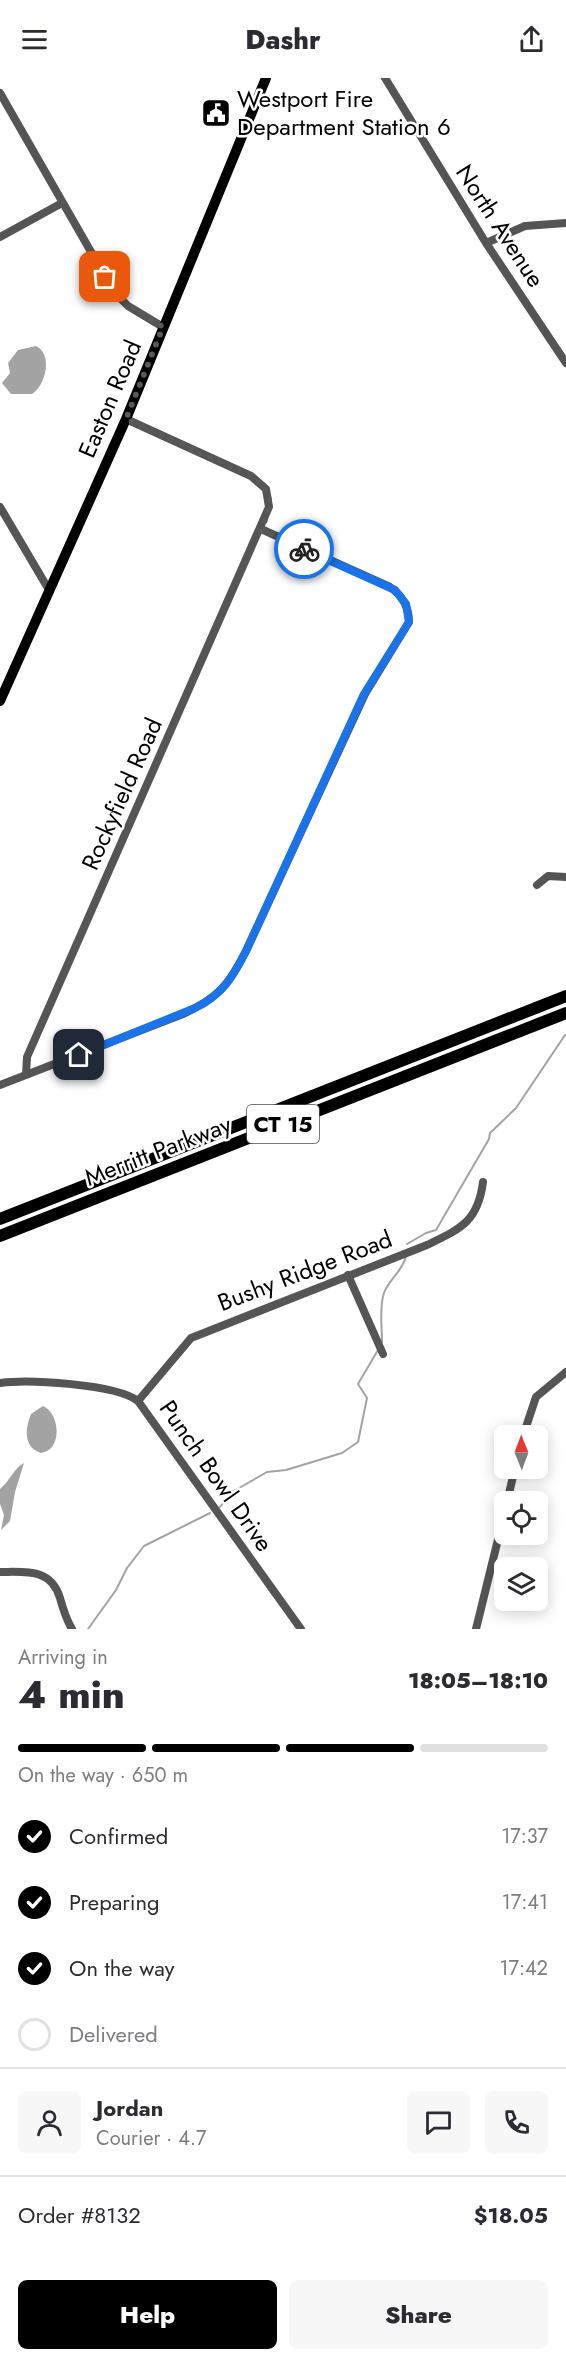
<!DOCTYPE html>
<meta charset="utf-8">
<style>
body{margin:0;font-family:Jost,sans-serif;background:#f7f7f7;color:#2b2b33;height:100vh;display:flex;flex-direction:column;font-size:22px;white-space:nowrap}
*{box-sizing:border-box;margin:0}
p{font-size:20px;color:#7c7c81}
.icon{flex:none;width:33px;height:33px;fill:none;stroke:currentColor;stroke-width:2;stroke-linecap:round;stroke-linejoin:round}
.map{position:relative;height:1551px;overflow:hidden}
.drawer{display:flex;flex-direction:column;background:#fff;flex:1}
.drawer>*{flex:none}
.needle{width:39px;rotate:359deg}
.controls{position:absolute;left:494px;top:1347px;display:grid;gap:12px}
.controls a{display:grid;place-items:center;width:54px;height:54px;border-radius:9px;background:#fff;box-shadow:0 3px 15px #0003;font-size:30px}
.pin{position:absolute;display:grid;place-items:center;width:51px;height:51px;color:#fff;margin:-26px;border-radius:12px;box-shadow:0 3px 9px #0006}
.courier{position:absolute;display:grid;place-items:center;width:60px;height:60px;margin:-30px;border:4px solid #1a73e8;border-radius:50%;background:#fff;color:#222;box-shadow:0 2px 8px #0007}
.overview em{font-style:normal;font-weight:800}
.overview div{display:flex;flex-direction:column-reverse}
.overview{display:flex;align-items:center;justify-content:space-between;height:102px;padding:0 18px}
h1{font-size:39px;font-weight:800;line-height:45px}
.bar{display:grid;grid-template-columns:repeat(4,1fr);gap:9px 6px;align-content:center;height:72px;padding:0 18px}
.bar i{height:8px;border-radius:4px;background:#e1e1e2}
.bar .current{background:#000}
.bar p{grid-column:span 4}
.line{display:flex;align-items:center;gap:15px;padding:0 18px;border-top:2px solid #e1e1e2}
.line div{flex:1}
.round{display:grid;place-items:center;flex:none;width:63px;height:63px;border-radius:9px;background:#f7f7f7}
ol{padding:0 18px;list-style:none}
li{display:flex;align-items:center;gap:18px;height:66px}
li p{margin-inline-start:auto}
li .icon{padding:6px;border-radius:50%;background:#000;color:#fff;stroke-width:4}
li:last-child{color:#7c7c81}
li i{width:33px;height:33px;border:3px solid #e1e1e2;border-radius:50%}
.cta{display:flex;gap:12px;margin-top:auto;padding:12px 18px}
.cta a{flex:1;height:69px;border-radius:9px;background:#000;color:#fff;font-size:24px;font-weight:800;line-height:69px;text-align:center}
.cta a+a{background:#f7f7f7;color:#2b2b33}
header{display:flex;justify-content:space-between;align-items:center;height:78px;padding:0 18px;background:#fff;font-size:27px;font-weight:800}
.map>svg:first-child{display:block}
</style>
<header><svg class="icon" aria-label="menu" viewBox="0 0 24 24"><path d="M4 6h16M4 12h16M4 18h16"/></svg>Dashr<svg class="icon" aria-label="share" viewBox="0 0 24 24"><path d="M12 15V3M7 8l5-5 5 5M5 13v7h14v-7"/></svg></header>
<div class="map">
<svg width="566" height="1551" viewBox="0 0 566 1551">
<rect width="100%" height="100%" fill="#fff"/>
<!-- water -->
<path fill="#a3a3a3" d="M36,268C53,276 46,307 32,316H11L2,305L10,295L8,285L18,272Z
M43,1328C61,1336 62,1373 41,1375C23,1369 25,1351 31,1336Z
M24,1385L15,1414L10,1443L1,1452L4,1437L0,1426V1411C10,1403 13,1391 24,1385Z"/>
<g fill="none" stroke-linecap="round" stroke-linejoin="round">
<!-- stream -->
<path stroke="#a3a3a3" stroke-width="2" d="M407,1166L426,1155L436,1152L489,1061L490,1055L516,1030L565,957
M382,1264C382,1250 379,1229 384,1215C389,1201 403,1193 406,1178
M220,1429L232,1414L267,1394L286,1392L342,1375L358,1364L367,1320L358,1306L378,1272
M88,1551L116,1512L127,1490L144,1468L210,1435"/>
<!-- minor -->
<path stroke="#555" stroke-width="8" d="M385,0L486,165L566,285
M0,15L114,214L128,228L163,249
M0,159L62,125
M486,165L525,148L566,145
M0,429L49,512
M537,807L548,798L566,799
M26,997L27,979L269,429L266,411L251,398L126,341
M0,1007L183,936C218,920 229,907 246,873L365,616L409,544C409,529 403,518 390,509L261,451
M348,1197L383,1276
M0,1305C28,1301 116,1306 138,1323L301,1551
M138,1323L191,1260L427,1167C460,1151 478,1144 483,1104
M523,1358L536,1319L566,1294
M507,1424L515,1390
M0,1494C26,1494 51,1490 60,1520C63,1531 66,1541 72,1551
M476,1551L504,1437"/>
<!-- major -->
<path stroke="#000" stroke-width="10" d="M0,623L126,341L266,0"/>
<!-- highway -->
<path stroke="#000" stroke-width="12" d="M0,1141L566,918
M0,1158L566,935"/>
</g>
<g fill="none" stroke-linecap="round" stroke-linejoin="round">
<!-- done -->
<path stroke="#595959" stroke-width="6" stroke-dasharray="0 10.8" d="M105,199L120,222L163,249L126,341L245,395C274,410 273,423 261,452L304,471"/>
<!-- route -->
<path stroke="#1a73e8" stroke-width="8" d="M79,977L195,930C222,917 233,899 246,873L364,616L409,544L406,526L395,512L304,471"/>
</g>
<!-- icons -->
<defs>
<g id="civic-square" transform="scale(1.5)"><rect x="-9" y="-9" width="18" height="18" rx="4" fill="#000" stroke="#fff"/><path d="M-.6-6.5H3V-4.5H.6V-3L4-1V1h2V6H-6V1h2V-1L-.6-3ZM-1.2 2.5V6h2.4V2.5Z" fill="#fff"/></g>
</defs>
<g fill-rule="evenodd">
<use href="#civic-square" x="216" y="35"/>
</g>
<g text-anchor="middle" stroke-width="5" stroke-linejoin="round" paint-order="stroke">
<!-- shield labels -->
<rect fill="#fff" stroke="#4c4c4c" stroke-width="1.5" x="247" y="1027" width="72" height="38" rx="4.5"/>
<g font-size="22" font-weight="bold" fill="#000">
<text x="283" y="1054">CT 15</text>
</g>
<!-- poi labels -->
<g font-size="24" fill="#000" stroke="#fff" text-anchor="start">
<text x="237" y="29">Westport Fire<tspan x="237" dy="28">Department Station 6</tspan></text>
</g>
<!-- street labels -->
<g font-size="24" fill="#000" stroke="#fff">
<text transform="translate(500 148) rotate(57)" y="8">North Avenue</text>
<text transform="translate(110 321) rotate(-67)" y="8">Easton Road</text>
<text transform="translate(122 716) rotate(-66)" y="8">Rockyfield Road</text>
<text transform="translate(158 1073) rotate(-21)" y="8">Merritt Parkway</text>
<text transform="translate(305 1193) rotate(-21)" y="8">Bushy Ridge Road</text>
<text transform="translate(216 1398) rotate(55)" y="8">Punch Bowl Drive</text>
</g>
</g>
</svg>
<div class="controls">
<a><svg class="needle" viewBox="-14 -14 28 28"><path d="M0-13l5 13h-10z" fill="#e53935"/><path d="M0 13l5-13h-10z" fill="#7c7c81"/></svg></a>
<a><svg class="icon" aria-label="locate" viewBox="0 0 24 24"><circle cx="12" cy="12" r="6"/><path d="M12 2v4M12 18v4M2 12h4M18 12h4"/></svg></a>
<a><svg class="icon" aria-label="layers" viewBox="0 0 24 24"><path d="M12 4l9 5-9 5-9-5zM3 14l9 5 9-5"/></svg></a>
</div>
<div class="pin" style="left:105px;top:199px;background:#ea580c"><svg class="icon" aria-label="bag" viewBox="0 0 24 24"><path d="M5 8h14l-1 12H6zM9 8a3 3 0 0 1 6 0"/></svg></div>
<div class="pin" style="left:79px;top:977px;background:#1f2937"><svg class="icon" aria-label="home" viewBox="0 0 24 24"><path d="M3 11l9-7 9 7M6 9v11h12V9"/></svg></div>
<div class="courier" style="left:304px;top:471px"><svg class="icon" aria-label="bike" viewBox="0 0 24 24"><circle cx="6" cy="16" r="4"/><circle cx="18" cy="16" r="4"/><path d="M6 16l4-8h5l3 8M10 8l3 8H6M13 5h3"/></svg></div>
</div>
<section class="drawer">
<div class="overview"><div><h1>4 min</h1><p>Arriving in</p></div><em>18:05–18:10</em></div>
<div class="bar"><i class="current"></i><i class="current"></i><i class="current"></i><i></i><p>On the way · 650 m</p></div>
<ol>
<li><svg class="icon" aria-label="check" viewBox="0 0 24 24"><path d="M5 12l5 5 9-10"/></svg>Confirmed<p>17:37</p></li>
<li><svg class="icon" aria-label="check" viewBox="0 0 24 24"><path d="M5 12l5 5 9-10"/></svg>Preparing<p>17:41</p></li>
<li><svg class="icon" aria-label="check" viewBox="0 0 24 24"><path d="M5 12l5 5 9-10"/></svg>On the way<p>17:42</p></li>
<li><i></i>Delivered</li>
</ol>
<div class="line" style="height:108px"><a class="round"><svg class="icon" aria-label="person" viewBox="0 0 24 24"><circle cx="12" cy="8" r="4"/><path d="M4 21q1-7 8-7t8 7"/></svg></a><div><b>Jordan</b><p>Courier · 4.7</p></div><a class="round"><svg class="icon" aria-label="chat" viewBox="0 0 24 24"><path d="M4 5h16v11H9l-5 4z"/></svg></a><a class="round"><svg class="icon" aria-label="phone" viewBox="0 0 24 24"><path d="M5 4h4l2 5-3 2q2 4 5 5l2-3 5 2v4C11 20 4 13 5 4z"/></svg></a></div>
<div class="line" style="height:78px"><div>Order #8132</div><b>$18.05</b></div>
<div class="cta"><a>Help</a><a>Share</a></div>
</section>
